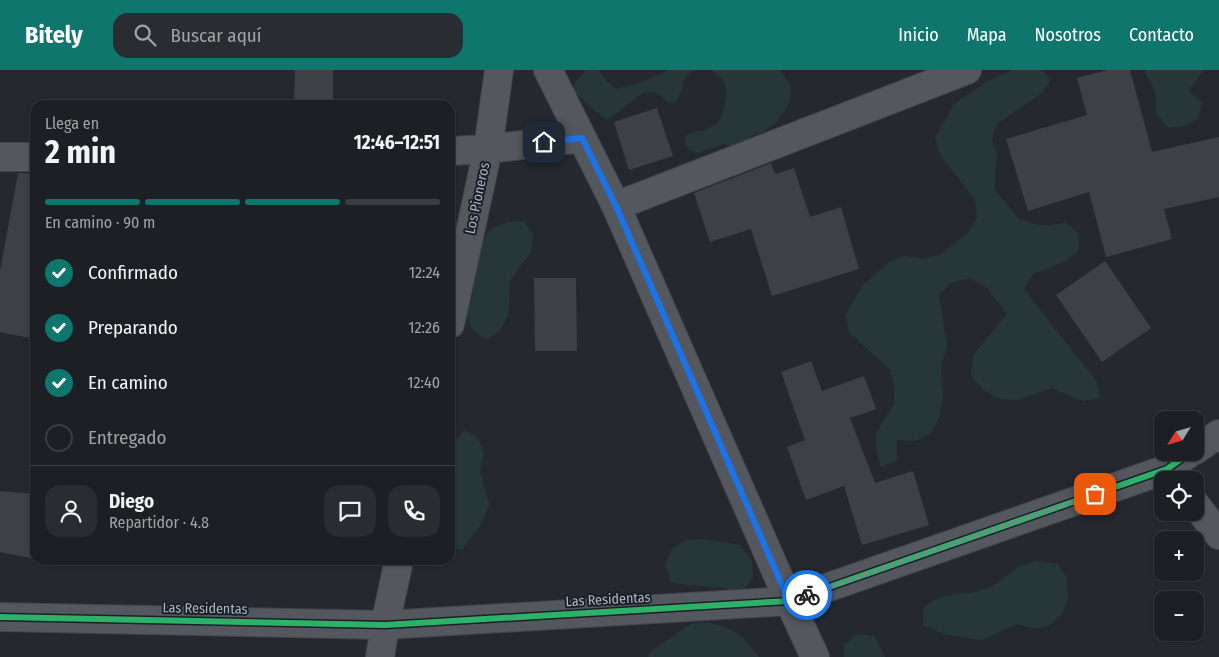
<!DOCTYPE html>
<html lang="es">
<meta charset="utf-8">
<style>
body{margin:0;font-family:"Fira Sans Condensed",sans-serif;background:#292c30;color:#f1f3f6;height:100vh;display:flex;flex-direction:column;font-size:19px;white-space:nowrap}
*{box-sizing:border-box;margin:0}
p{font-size:16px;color:#a0a2a6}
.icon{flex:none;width:28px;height:28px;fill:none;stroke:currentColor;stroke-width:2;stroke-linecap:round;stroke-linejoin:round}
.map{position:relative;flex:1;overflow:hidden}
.details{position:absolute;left:30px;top:30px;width:425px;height:465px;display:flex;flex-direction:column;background:#1c1f23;border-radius:15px;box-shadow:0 1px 4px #0004,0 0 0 1px #3a3d41}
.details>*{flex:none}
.needle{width:32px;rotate:233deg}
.fabs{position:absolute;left:1154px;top:341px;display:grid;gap:10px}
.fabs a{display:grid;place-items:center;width:50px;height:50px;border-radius:10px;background:#1c1f23;box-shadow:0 1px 4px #0004,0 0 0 1px #3a3d41;font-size:25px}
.pin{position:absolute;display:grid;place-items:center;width:42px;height:42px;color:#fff;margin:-21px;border-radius:10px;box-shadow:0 2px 8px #0006}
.courier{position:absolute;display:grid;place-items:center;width:50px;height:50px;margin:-25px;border:4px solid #1a73e8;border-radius:50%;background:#fff;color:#222;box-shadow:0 1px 6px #0007}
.overview em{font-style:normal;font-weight:700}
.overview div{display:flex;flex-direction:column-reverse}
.overview{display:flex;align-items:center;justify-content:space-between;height:85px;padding:0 15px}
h1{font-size:32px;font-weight:700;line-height:38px}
.bar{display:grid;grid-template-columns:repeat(4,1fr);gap:8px 5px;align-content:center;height:60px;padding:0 15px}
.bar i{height:6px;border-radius:4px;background:#3a3d41}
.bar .active{background:#0f766e}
.bar p{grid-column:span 4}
.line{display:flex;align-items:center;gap:12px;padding:0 15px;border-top:1px solid #3a3d41}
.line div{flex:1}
.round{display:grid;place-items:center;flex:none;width:52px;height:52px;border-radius:15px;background:#292c30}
ol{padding:0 15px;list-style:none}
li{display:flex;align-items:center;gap:15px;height:55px}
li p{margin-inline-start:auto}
li .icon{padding:5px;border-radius:50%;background:#0f766e;color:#fff;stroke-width:4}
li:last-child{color:#a0a2a6}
li i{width:28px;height:28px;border:2px solid #3a3d41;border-radius:50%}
header{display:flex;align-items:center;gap:30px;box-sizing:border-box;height:70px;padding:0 25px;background:#0f766e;color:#fff}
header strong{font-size:24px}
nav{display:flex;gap:28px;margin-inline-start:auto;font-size:18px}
.search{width:350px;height:45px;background:#292c30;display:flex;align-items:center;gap:12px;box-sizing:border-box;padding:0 18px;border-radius:15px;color:#a0a2a6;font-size:19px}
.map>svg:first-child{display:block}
</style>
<header>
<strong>Bitely</strong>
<div class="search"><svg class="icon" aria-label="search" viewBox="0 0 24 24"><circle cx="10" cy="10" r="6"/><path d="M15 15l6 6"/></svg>Buscar aquí</div>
<nav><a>Inicio</a><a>Mapa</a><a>Nosotros</a><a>Contacto</a></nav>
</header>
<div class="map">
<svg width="1219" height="587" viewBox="0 0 1219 587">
<rect width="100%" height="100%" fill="#25292f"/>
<!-- green -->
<path fill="#273637" d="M586,0H598L609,13L616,19L642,12L669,0H697C680,5 686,15 679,26C679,27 674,32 674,33L666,31L659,24L651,22L643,23L607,50L586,33L572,19L576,11Z
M711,0H780L790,14V32L775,54L761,63L752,65L740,77L731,76L723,74L699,83L691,81L685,74L686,65C698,61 709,61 718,52C721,49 722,44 723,41C729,24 728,9 711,0Z
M1013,0H1041L1051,9L1042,23L997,54L992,69L997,86L995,103V120L1018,148L1033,154L1050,156L1066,152L1078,163L1079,180L1066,191L1033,204L1024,219L1097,312L1100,328L1083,331L1051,318L1018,330L999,329L983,320L971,305L973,285L1007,244L987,218L970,208L951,213L939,225L947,275L942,292L941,309L943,327L939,348L930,364L915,371L897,370V390L881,397L876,381V363L894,334V317L890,300L849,262L845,245L863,215L889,192L905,186L922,189L939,185L968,163L977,147L975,130L940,85L935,68L954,34L988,11Z
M1144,0H1204L1188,21L1202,32L1198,49L1183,56L1167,58L1156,42V24Z
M450,149L456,150L461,167L450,194Z
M525,151L533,165L531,183L520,196L510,211L508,246L500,260L487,270L473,261L465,243L472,228L478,172L492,159L508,152Z
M464,360L478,368L484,383L480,401L489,434L483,451L462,480L450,477V382L453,374Z
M705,469L740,475L752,490L753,508L741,523L740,529L726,518L688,515L671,512L665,495L672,479L686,470Z
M1036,491L1058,494L1067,508L1068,527L1063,542L1051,555L1034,559L1017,554L982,570L944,564L928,557L923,556L924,537L938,528L955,524L972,523L991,517L1020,496Z
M707,552L728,558L743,567L759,587H648L649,583L690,554Z
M857,564L874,566L885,587H844V575Z"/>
<!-- building -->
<path fill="#3d4146" d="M295,0H333V35H294Z
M1108,0H1130L1152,82L1219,67V127L1164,139L1172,169L1106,187L1089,122L1028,141L1006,69L1087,45L1077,8Z
M657,38L673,86L629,100L614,52Z
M771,93L775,104L794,98L810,147L841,137L859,199L772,226L751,159L710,172L694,123Z
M18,103L35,104V269L0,262V201Z
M1105,191L1151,258L1102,292L1056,225Z
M534,208H576L577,281H535Z
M811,291L822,321L864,306L876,339L850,348L875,413L913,401L929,455L862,475L844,416L806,430L787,377L805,370L781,302Z
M0,421L35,424V489L0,482Z"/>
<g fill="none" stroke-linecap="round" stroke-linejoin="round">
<!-- minor casing -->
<g stroke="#414449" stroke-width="30">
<path id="minor" d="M548,0L616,136L789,531L815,587
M450,81L488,79L582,68
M0,87H35
M616,136L967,0
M450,254L488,79L499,0
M1195,380L1219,364
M1195,434L1219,465
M0,547L385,555L789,531L1167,399L1191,382
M380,587L385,555L399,490"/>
</g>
<!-- minor -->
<use href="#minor" stroke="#54575e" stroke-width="28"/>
<!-- cycleway casing -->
<g stroke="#1a2028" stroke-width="9">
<path id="cycleway" d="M0,547L385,555L789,531L1167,399L1191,382"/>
</g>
<!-- cycleway -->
<use href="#cycleway" stroke="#2db169" stroke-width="6"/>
</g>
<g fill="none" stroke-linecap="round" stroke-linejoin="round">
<!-- done -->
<path stroke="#7e848e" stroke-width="5" stroke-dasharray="0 9" d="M807,525L1095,424"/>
<!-- route -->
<path stroke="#1a73e8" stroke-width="6" d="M544,72L582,68L616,136L789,531L807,525"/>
</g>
<g text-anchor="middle" stroke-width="4" stroke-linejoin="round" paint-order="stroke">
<!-- street labels -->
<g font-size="14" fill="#aeb5c1" stroke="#1a2028">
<text transform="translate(477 128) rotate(-78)" y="5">Los Pioneros</text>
<text transform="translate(608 529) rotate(-3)" y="5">Las Residentas</text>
<text transform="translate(205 538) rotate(1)" y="5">Las Residentas</text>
</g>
</g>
</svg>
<div class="fabs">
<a><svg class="needle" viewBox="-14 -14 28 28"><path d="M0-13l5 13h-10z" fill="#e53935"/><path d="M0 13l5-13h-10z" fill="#a0a2a6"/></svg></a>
<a><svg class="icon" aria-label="locate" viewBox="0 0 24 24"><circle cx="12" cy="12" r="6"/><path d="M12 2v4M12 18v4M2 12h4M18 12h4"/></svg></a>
<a>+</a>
<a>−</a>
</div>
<div class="pin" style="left:1095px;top:424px;background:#ea580c"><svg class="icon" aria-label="bag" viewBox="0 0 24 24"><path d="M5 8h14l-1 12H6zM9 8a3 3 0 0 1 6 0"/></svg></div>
<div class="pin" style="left:544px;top:72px;background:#1f2937"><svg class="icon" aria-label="home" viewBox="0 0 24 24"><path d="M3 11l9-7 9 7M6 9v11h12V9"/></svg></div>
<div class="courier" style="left:807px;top:525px"><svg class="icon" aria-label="bike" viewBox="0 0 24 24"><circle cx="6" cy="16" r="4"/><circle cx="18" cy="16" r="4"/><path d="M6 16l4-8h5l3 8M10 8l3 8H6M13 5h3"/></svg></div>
<section class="details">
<div class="overview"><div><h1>2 min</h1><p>Llega en</p></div><em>12:46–12:51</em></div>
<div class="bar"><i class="active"></i><i class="active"></i><i class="active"></i><i></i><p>En camino · 90 m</p></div>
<ol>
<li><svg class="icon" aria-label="check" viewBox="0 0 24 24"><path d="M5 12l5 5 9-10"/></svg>Confirmado<p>12:24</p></li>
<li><svg class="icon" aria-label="check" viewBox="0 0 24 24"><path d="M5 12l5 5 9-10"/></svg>Preparando<p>12:26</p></li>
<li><svg class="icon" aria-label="check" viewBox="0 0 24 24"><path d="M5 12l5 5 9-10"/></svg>En camino<p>12:40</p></li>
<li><i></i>Entregado</li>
</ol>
<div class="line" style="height:90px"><a class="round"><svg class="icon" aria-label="person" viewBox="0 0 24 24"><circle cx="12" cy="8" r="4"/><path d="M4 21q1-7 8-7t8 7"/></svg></a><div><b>Diego</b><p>Repartidor · 4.8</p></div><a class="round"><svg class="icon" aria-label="chat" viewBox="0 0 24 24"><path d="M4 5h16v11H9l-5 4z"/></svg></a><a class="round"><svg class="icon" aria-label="phone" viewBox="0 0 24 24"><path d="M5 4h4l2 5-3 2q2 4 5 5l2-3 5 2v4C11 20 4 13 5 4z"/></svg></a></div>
</section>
</div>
